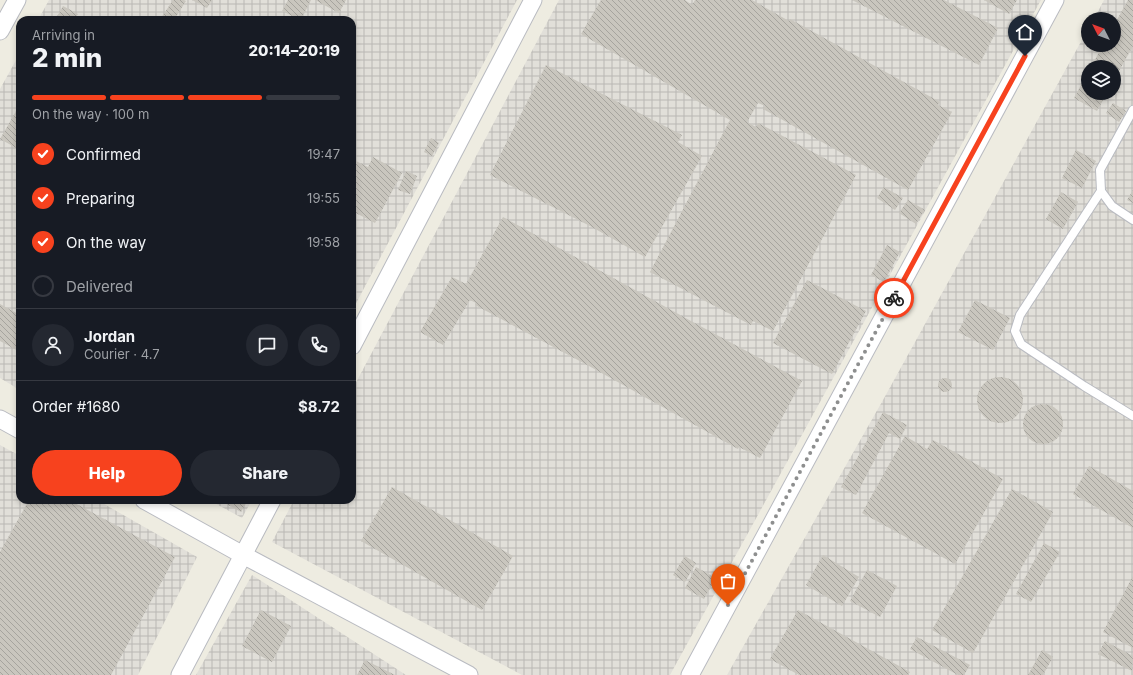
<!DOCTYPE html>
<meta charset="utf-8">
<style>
body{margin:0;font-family:Inter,sans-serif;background:#242831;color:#f1f3f6;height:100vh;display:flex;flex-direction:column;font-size:15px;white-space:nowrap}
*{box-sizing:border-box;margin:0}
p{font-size:13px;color:#9ea1a6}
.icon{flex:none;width:22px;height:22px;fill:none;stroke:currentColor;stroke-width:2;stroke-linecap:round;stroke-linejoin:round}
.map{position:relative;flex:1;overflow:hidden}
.drawer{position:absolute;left:16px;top:16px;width:340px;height:488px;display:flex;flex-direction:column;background:#171b24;border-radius:12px;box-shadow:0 2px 6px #0003}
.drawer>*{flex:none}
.needle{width:26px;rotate:312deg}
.buttons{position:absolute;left:1081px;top:12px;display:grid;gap:8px}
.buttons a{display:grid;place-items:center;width:40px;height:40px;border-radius:50%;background:#171b24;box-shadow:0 2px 6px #0003;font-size:20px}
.pin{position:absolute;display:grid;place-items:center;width:34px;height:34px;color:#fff;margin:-41px -17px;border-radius:50% 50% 50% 0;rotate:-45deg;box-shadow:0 0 4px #0007}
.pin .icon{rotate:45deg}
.courier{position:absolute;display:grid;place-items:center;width:40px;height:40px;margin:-20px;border:3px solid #f7421e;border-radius:50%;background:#fff;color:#222;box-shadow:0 1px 5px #0007}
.head em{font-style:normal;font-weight:800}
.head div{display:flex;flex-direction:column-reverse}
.head{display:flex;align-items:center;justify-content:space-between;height:68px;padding:0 16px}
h1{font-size:26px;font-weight:800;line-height:30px}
.bar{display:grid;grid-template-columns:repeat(4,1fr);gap:6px 4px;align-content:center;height:48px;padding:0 16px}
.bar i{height:5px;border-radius:3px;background:#363941}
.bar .on{background:#f7421e}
.bar p{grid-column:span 4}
.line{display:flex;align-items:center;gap:10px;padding:0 16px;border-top:1px solid #363941}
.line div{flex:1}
.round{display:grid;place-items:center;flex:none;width:42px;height:42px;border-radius:21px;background:#242831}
ol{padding:0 16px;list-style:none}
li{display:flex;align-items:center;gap:12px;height:44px}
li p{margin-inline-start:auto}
li .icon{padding:4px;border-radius:50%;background:#f7421e;color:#fff;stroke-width:4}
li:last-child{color:#9ea1a6}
li i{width:22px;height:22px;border:2px solid #363941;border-radius:50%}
.action{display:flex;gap:8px;margin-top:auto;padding:8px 16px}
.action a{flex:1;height:46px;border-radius:24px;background:#f7421e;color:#fff;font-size:16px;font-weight:800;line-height:46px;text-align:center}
.action a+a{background:#242831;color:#f1f3f6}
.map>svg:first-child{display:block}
</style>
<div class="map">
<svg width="1133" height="675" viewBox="0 0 1133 675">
<defs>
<pattern id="industrial-grid" width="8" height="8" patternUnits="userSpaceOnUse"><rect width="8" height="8" fill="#e1dfd9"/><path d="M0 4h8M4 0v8" fill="none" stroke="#b9b8b4"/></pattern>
<pattern id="building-back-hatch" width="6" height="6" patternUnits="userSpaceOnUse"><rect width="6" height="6" fill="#c9c6be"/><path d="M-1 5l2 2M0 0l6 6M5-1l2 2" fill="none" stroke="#a6a49e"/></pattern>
</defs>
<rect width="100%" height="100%" fill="#eeece1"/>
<!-- industrial -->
<path fill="url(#industrial-grid)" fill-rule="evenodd" d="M49,0H517L352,311V20H38Z
M559,0H1041L670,675H522L272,542L294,500H352V390Z
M1104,0H1133V675H727L883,400L1088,29V45H1114V19H1094ZM1088,67H1114V93H1088Z
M20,53V390L0,378V89Z
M0,445L20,456V500H97L197,557L138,675H0Z
M209,500H252L242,518Z
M252,575L406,675H196Z"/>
<!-- building -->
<path fill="url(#building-back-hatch)" d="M173,0H184L186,1L174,20H164L161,18Z
M192,0H212L207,8Z
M288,0H311L301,20L282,11Z
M315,0H346L339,13Z
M601,0H685L692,5L695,0H752L789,21L790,19L940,102L938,105L952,112L908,190L763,109L765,106L758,103L747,122L756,127L758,123L856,175L773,331L753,321L751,325L650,272L730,120L581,34Z
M852,0H944L998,28L979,65Z
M984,0H1017L1009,14Z
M1128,0H1133V46L1114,80V67H1091L1103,45H1114V25Z
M63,6L78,14L74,20H55Z
M546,65L682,135L678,142L702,156L645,257L590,226L490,175Z
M1088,72V93H1107L1097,111L1074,98Z
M1113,103L1126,111L1119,122L1106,113Z
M19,106L20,107V150L0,139Z
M431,138L439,143L432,156L424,152Z
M1076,150L1096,161L1082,188L1062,178Z
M373,157L402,173L375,223L352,211V159L368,167Z
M406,171L417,176L410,194L398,190Z
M884,187L903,198L895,210L877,198Z
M1133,190V203L1127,200Z
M1061,192L1078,202L1063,229L1046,219Z
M908,200L925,210L916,224L899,213Z
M503,217L691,321L802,381L760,458L739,447L738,449L589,366L475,305L476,303L470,300L443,345L420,332L452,277L466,284Z
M887,245L900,252L884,282L871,275Z
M807,280L866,311L832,374L773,343Z
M975,300L1010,318L993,350L958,332Z
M0,304L20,315V352L0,341Z
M977 400a23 23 0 1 1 46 0a23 23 0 1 1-46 0Z
M938 385a7 7 0 1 1 14 0a7 7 0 1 1-14 0Z
M1023 424a20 20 0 1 1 40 0a20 20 0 1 1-40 0Z
M883,412L907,425L900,439L889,433L856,495L841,487Z
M905,436L927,449L933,440L1003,479L955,564L862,513Z
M1089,466L1133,491V528L1073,494Z
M392,487L513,556L482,610L361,541Z
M1012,489L1053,512L973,653L932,630Z
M29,500H43L52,505L55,500H69L175,557L111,675H0V552Z
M219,500H248L241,512Z
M1044,543L1060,552L1031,602L1016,594Z
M823,555L859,577L842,606L806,585Z
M685,556L696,563L685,582L673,575Z
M696,567L716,578L704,599L685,588Z
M867,570L897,586L880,617L850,601Z
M1133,576V648L1103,632Z
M261,610L291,626L272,662L242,646Z
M798,610L910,672L908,675H799L770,659Z
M917,637L970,665L964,675H958L910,649Z
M1105,641L1133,656L1132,671L1098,654Z
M1042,650L1053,657L1043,675H1028Z
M365,660L395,675H357Z"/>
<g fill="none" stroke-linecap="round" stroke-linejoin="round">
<!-- service casing -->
<g stroke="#b9bbc1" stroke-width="10">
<path id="service" d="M1133,110L1100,170L1101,191L1112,206L1133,220
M1101,191L1020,315L1015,331L1021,344L1084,386L1133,416"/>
</g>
<!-- minor casing -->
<g stroke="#b9bbc1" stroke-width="19">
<path id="minor" d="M0,31L17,0
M352,346L533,0
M0,419L20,430
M144,500L243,555L469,675
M180,675L272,500
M690,675L1055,0"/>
</g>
<!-- service -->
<use href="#service" stroke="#fff" stroke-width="8"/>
<!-- minor -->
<use href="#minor" stroke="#fff" stroke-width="17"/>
</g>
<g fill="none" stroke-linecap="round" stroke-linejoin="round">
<!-- done -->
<path stroke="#8e8f8f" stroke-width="4" stroke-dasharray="0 7.2" d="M728,605L894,298"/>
<!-- route -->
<path stroke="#f7421e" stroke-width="5" d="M894,298L1025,56"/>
</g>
</svg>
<div class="buttons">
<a><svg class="needle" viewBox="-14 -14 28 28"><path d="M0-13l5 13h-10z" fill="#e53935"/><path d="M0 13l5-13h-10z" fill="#9ea1a6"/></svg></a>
<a><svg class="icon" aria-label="layers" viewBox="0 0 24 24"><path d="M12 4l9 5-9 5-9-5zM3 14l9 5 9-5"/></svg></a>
</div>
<div class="pin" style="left:728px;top:605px;background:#ea580c"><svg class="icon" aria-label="bag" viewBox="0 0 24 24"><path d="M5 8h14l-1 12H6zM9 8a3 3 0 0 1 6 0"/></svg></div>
<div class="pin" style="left:1025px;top:56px;background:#1f2937"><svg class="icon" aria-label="home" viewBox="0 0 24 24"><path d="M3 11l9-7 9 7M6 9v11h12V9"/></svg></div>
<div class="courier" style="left:894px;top:298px"><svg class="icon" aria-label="bike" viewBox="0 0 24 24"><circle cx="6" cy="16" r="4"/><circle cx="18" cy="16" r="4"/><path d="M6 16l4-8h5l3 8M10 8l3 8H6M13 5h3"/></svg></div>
<section class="drawer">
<div class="head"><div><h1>2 min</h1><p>Arriving in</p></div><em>20:14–20:19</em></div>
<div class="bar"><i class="on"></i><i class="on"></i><i class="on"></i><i></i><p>On the way · 100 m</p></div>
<ol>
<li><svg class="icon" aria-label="check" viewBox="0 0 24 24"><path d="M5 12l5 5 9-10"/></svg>Confirmed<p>19:47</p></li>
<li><svg class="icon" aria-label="check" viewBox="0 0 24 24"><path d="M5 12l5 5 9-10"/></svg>Preparing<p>19:55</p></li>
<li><svg class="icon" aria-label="check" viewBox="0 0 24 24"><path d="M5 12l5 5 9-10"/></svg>On the way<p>19:58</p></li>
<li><i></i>Delivered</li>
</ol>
<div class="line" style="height:72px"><a class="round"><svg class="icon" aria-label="person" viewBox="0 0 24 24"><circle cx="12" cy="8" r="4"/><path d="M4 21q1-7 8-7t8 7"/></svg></a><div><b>Jordan</b><p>Courier · 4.7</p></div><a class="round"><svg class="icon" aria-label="chat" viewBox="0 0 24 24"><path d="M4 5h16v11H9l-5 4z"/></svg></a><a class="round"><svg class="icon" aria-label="phone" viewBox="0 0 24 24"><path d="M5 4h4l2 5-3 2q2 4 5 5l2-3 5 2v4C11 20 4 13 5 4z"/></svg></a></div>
<div class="line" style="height:52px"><div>Order #1680</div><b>$8.72</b></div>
<div class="action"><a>Help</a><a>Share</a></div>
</section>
</div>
